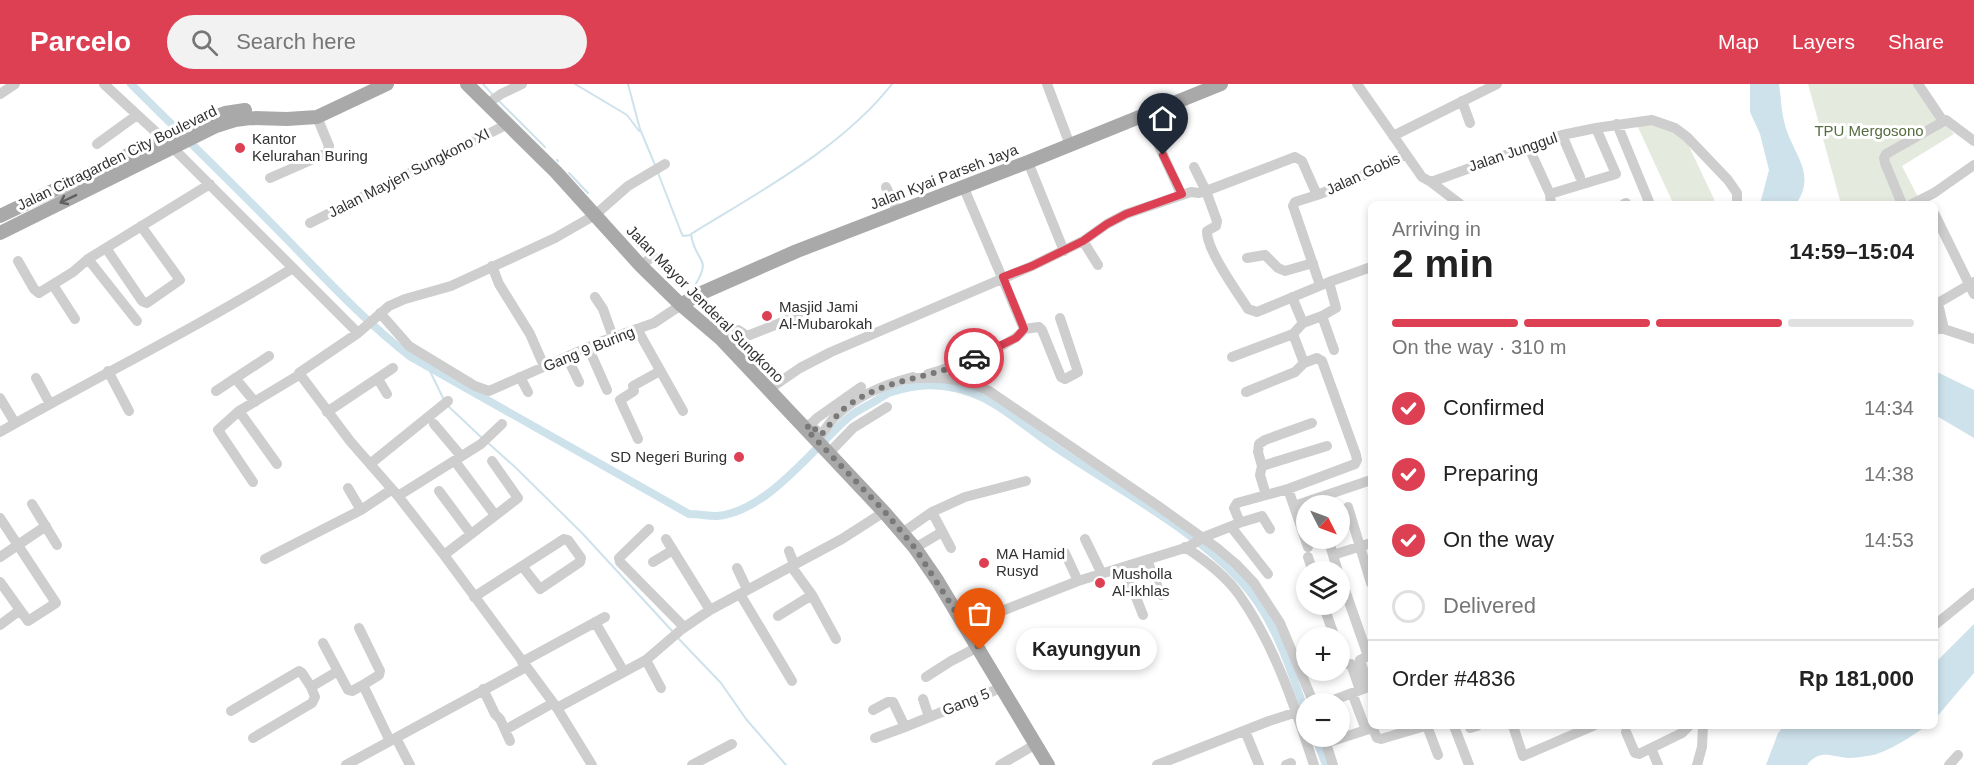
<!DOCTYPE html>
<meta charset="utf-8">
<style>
body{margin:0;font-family:Arial,sans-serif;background:#f2f2f2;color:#222;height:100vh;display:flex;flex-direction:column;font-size:22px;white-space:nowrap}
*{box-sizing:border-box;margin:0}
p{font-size:20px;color:#767676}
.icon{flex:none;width:33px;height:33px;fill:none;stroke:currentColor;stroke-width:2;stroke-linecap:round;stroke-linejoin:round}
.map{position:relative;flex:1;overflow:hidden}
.side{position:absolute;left:1368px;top:117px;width:570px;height:528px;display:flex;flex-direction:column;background:#fff;border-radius:9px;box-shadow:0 3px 9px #0003}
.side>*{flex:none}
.needle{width:39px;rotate:132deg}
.controls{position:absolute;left:1296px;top:411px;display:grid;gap:12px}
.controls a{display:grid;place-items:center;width:54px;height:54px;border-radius:50%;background:#fff;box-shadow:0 3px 9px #0003;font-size:30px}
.pin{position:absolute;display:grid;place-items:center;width:51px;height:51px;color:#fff;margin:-62px -26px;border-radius:50% 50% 50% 0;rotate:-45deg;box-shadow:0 0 6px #0007}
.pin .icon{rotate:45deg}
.courier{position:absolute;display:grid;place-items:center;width:60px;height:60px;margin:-30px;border:4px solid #dd3f53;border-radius:50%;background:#fff;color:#222;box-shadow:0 2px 8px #0007}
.bubble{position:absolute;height:42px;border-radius:21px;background:#fff;box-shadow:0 3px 9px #0003;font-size:20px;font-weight:700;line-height:42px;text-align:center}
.headline em{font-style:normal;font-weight:700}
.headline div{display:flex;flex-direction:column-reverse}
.headline{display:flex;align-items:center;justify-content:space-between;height:102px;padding:0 24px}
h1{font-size:39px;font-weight:700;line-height:45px}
.bar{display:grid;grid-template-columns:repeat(4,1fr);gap:9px 6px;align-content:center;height:72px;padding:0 24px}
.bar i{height:8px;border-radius:4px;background:#e0e0e0}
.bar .current{background:#dd3f53}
.bar p{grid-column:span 4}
.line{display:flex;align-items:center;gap:15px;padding:0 24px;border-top:2px solid #e0e0e0}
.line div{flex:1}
ol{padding:0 24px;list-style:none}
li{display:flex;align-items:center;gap:18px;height:66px}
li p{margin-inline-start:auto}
li .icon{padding:6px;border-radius:50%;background:#dd3f53;color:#fff;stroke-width:4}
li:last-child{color:#767676}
li i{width:33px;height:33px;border:3px solid #e0e0e0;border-radius:50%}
header{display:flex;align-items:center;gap:36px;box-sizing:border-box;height:84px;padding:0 30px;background:#dd3f53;color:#fff}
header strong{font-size:28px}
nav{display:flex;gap:33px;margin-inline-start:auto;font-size:21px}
.search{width:420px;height:54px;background:#f2f2f2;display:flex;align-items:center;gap:15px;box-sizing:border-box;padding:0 21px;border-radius:33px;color:#767676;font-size:22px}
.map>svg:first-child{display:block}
</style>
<header>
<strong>Parcelo</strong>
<div class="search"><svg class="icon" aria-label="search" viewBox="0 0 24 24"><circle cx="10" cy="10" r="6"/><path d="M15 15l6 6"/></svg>Search here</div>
<nav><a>Map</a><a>Layers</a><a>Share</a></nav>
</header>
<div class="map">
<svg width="1974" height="681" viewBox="0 0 1974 681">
<rect width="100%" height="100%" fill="#fff"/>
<!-- green -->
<path fill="#e5eade" d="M1808,0H1915L1954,50L1902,82L1918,113L1907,120H1841Z
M1636,39L1660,40L1686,56L1714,115L1713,120H1671L1673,119Z"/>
<!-- water -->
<path fill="#cee2ec" d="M1750,0H1779C1781,12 1781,25 1784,37C1791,69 1818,88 1796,120H1760L1769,86L1760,50L1750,28Z
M1935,287L1974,306V354L1935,331Z
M1974,540V589L1935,635V579Z
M1784,642H1926C1913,652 1889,667 1873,671C1865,672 1857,674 1849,674C1832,673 1820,664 1807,681H1766L1778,649Z"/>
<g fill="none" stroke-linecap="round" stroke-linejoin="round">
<!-- stream -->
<path stroke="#cee2ec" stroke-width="2" d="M483,0L494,12
M575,0L627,31L639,47
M628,0L640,45L655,81
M498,16L545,63
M557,76L558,77
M569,89L588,109
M658,89L681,148L683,152L691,151
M691,208C715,170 696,183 691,150C759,108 842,64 892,0
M698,216L730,248
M734,252L774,292
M428,283L444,316
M447,321L482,354
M487,358L515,383L582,449L674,549
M677,553L721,599L746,635L786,681"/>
<!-- canal -->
<path stroke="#cee2ec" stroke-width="8" d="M131,0C177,46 224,91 270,138C316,184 359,233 411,273L689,430C698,430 708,432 717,432C767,428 813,364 849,333C856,327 865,323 872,319C879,315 885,310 892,308C912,301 934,299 955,304C992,311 1022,341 1052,361C1113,403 1190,442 1240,496C1274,532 1290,584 1306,630
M1315,652L1326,681"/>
<!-- minor -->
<path stroke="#cecece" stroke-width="10" d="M104,0L173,64L358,249
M1047,0L1070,61
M1357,0L1422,93L1431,98L1460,120
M1918,0L1943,37
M0,10L15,0
M1462,17L1470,39
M487,20L501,10L522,0
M1145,31L1181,110
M1617,40L1649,118
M1562,51L1580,93
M1393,52L1497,0
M97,60L137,31
M1528,62L1550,110L1551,120
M1028,78L1064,167
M1194,83L1206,107L1217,137L1216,142L1207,147C1206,165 1237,208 1248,225L1257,228L1329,198L1336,224L1322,232L1334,266
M270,94L327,69L329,62L317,33
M1431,98L1562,51L1596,44L1652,36L1675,44L1687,53L1728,96L1737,109V120
M963,102L1024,245
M886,103L898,128
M1550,110L1616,90L1596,44
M1317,111L1295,118L1293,122L1320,201
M1624,120L1626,119
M1902,120L1885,79L1884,74L1886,70L1946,36L1974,57
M1912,120L1934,109L1974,81
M1935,131L1974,210
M310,139L508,40
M1083,157L1098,181
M106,164L142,217L147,219L180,196L141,142
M1247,174L1265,171L1278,184L1285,187L1313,179
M88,175L137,237
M18,177L34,205L39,209L73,188L88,175L210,100
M492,182L499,200L530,250L544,282
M641,182L653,172
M1329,198L1371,183
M53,201L75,235
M595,213L603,225L613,253
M1292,213L1303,239L1322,232
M380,229L409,262L475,302L489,307L600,258L654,239L681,221
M637,245L683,327
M1935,245H1944L1974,255
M1944,245L1938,219L1974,198
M721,255L738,246L747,252L798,232
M588,263L607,306
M567,273L579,298
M1232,273L1293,250
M108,287L129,327
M928,290C947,285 1016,261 1024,245L1039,243L1042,246L1061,293L1065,295L1078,288L1060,234
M520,293L528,308
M36,294L50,320
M235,294L255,318
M378,295L387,310
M907,295C936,292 963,294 989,307L1158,422L1217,464L1236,480L1254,499L1280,539L1314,620
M768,306L800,284L831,268L1032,182L1083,157L1107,140L1126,130L1191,108L1199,109L1206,107L1295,73L1302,77L1317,111L1348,99L1406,70
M216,307L269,272
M1246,308L1295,288L1304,279
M0,314L15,339
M239,327L277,380
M327,328L393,284
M434,340L461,372
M810,340L821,351C826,345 830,337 836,332C856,312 886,300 913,293
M806,345L817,334L861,303
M0,348C97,293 198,243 293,184
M638,355L620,316L634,307L633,302L660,287
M829,369L853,344L887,323
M370,380L448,317
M457,380L495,431
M1262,382L1258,368L1259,360L1265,356L1312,339
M253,398L218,346L239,327L299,291
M348,404L361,426
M1288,405L1308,463
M439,407L471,450
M1266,411L1260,391L1262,382L1327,362
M398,412L481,360L502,340
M32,420L57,461
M1294,422L1371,396
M1348,423L1371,499
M932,428L951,464
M0,434L56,519L28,537L0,498
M1239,439L1262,432L1270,445
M1232,444L1268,490
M649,445L619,474L620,478L684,543
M902,449L932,428L965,413L1026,397
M1328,454L1338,488
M666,455L710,526
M1085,455L1102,490
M1185,463C1205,476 1227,493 1240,512C1275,562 1295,623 1314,681
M915,464L942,448
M789,467L794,480
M1065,469L1078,497
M444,471L518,414L492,377
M1333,471L1371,459
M0,473L46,442
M1308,473L1313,488
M265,475L361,426L391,406
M1147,476L1161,511
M653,478L673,466
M1124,483L1143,531
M737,484L747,505
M1340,492L1367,569L1366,573L1360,576L1369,603
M740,510L792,597
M812,511L836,555
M474,513L564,455L568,456L581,474L580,478L540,505L522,482
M1323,520L1335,554
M778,532L812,511L791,482
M1935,537L1936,540L1974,509
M595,538L624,588
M0,541L20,526
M964,542L1078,497L1188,463L1204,453L1237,440L1239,436L1234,424L1237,419L1288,405L1355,380L1357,376L1356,371L1322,277L1317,274L1304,279L1293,250L1303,239
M359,544L380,587L379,591L363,601
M323,559L348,606L352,607L363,601L390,657
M1340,566L1345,580H1351L1360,606
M646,576L661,604
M522,578L605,533
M926,593L951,577L978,563
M483,605L495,630L500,635L505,646L553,619
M1352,609L1366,646
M923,615L929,633
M1323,620L1371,602
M557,624L646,576L682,545L710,526L842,455L884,428
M873,626L888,618H893L905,643L1003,603
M231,627L299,587L302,589L311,603
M1427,642L1438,671
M1454,642L1469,681
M1513,642L1523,672L1593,642
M1470,644L1477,642
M505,646L510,657
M1245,647L1259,681
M1626,648L1635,669L1639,670L1682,649L1689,642
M1324,653L1333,681
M253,654L312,619L315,613L311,603L338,587
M396,654L410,681
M875,654L905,643
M1326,659L1369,645H1373L1377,654L1381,655L1425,642
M1651,664L1658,681
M346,681L526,583
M592,681L557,624L444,471L398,412L350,357L299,289L358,249L389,222L405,215L451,202L555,154L595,131L628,102L665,80
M692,681L732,660
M1000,681L1036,660
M1157,681L1269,637L1306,625
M1286,681L1291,679
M1697,681L1702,663L1703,642
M1949,681L1958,671"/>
<!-- major -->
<path stroke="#a9a9a9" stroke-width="14" d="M467,0L556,88L641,182L681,221L721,255L884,428L915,464L937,496L1048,681
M0,132L189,42L225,29L245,26
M0,149L216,42L235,36L250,34L287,35L317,33L387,0
M681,221L697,211L797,167L1028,78L1221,0"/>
</g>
<!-- one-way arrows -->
<defs><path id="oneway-shaft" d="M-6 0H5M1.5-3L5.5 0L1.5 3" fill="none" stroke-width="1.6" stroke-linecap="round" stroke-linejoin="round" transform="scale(1.5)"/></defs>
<use stroke="#616161" href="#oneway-shaft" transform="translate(68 115) rotate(154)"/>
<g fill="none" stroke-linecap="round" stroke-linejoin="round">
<!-- done -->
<path stroke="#797979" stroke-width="6" stroke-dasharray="0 10.8" d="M974,274C935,295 887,293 849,321C837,329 831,340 821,351L810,340L806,345L885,428L915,464L980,566"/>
<!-- route -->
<path stroke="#dd3f53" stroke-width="8" d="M974,274L1016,254L1024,245L1003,193L1032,182L1083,157L1107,140L1126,130L1182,110L1163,71"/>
</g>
<!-- markers -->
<g fill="#dd3f53" stroke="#fff" stroke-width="2">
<circle cx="240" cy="64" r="6"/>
<circle cx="767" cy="232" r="6"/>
<circle cx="739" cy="373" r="6"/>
<circle cx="984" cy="479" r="6"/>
<circle cx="1100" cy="499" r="6"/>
</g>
<g text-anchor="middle" stroke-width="6" stroke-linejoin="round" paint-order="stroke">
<!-- park labels -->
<g font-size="15" fill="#576c40" stroke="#fff">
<text x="1869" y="52">TPU Mergosono</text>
</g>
<!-- poi labels -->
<g font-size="15" fill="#313131" stroke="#fff" text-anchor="start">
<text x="252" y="60">Kantor<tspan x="252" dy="17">Kelurahan Buring</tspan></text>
<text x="779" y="228">Masjid Jami<tspan x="779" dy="17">Al-Mubarokah</tspan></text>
<text x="727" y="378" text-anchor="end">SD Negeri Buring</text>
<text x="996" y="475">MA Hamid<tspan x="996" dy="17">Rusyd</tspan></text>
<text x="1112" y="495">Musholla<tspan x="1112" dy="17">Al-Ikhlas</tspan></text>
</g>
<!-- street labels -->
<g font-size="15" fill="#313131" stroke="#fff">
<text transform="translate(1513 68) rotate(-19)" y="5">Jalan Junggul</text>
<text transform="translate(117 74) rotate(-26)" y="5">Jalan Citragarden City Boulevard</text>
<text transform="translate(409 89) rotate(-27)" y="5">Jalan Mayjen Sungkono XI</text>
<text transform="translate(1363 90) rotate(-25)" y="5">Jalan Gobis</text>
<text transform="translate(944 93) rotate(-21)" y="5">Jalan Kyai Parseh Jaya</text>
<text transform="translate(705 220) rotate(45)" y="5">Jalan Mayor Jenderal Sungkono</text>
<text transform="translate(589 265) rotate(-22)" y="5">Gang 9 Buring</text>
<text transform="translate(966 618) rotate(-22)" y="5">Gang 5</text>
</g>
</g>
</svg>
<div class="controls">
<a><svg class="needle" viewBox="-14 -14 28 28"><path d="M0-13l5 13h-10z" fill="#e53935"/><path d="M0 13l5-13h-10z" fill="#767676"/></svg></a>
<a><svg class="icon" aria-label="layers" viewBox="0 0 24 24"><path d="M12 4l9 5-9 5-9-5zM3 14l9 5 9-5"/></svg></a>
<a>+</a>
<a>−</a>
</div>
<div class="pin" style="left:980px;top:566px;background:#ea580c"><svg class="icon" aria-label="bag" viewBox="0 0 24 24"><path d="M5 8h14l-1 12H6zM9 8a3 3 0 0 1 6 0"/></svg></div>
<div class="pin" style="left:1163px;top:71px;background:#1f2937"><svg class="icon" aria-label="home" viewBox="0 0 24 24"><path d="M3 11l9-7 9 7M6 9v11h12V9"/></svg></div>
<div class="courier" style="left:974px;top:274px"><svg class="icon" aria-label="car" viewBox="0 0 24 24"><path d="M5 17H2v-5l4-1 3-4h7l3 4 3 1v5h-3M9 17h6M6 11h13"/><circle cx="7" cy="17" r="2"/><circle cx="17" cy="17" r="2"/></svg></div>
<div class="bubble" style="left:1016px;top:544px;width:141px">Kayungyun</div>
<section class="side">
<div class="headline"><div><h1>2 min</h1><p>Arriving in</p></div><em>14:59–15:04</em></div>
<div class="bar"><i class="current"></i><i class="current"></i><i class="current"></i><i></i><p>On the way · 310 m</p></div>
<ol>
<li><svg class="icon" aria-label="check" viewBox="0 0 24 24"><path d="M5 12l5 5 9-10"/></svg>Confirmed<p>14:34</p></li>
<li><svg class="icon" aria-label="check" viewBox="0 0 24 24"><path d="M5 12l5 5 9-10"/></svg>Preparing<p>14:38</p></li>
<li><svg class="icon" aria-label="check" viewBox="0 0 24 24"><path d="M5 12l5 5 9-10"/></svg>On the way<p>14:53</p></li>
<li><i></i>Delivered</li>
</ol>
<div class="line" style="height:78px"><div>Order #4836</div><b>Rp 181,000</b></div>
</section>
</div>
